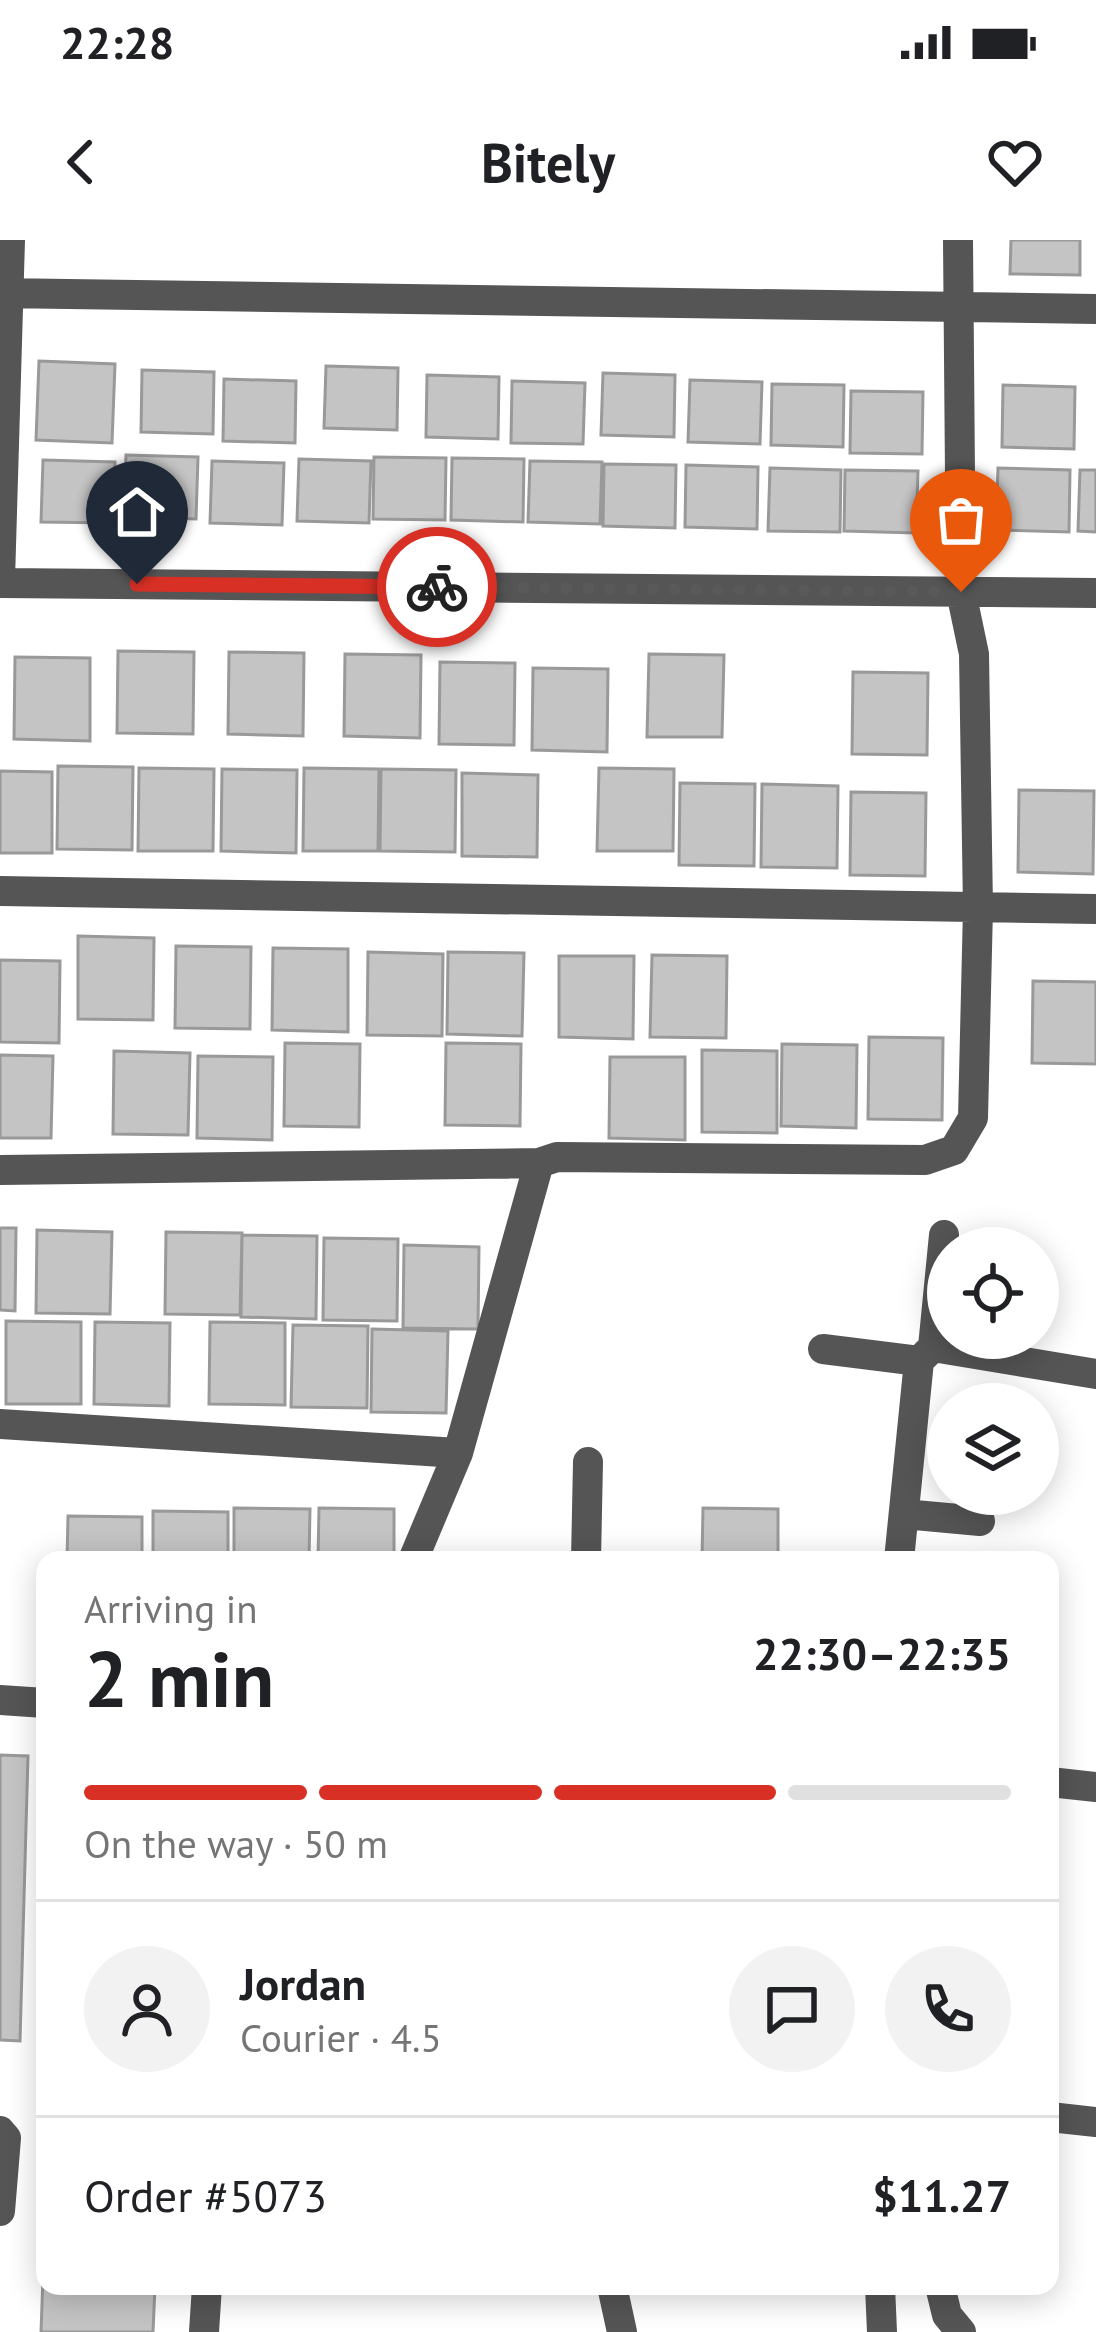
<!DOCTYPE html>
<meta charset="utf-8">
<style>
body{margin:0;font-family:"PT Sans",sans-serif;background:#f2f2f2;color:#202124;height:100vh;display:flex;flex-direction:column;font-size:45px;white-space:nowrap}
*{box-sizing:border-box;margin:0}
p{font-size:39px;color:#757577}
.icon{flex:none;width:66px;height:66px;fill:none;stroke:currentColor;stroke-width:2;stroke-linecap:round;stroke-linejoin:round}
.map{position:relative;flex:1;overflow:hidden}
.details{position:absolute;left:36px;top:1311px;width:1023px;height:744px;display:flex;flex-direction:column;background:#fff;border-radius:24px;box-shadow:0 6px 30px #0003}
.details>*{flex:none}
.tools{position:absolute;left:927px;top:987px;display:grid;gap:24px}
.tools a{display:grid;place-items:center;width:132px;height:132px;border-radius:50%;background:#fff;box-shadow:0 6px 30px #0003;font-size:60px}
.pin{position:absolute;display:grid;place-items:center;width:102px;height:102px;color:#fff;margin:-123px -51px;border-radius:50% 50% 50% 0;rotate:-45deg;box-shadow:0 0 12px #0007}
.pin .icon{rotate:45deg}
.courier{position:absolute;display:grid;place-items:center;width:120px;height:120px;margin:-60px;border:9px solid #d93025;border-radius:50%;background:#fff;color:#222;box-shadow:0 3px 15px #0007}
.headline em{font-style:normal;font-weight:700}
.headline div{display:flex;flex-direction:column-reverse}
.headline{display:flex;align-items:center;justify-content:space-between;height:204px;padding:0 48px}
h1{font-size:78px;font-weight:700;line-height:90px}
.bar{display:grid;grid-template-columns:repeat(4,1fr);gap:18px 12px;align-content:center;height:144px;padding:0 48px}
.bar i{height:15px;border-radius:9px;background:#e0e0e0}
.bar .selected{background:#d93025}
.bar p{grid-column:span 4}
.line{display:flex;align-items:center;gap:30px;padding:0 48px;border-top:3px solid #e0e0e0}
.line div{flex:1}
.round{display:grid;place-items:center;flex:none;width:126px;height:126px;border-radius:63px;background:#f2f2f2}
.status{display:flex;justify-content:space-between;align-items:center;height:84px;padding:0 60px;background:#fff;direction:ltr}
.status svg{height:33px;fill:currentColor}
header{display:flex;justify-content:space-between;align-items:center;height:156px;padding:0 48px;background:#fff;font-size:54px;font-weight:700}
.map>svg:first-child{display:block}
</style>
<div class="status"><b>22:28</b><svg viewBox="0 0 49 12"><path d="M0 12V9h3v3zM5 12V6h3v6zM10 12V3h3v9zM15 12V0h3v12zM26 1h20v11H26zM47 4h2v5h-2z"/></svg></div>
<header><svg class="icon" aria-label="back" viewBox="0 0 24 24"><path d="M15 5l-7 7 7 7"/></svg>Bitely<svg class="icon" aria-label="heart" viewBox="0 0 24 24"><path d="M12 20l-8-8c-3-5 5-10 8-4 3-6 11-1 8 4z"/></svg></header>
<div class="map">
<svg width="1096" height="2092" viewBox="0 0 1096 2092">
<rect width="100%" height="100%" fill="#fff"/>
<!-- building -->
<path fill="#c4c4c4" stroke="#999" stroke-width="3" d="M1011,0H1080V35L1010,34Z
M39,121L115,124L112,203L36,200Z
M326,126L398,128L397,190L324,188Z
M142,130L214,132L213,194L141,192Z
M603,133L675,135L674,197L601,195Z
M427,135L499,137L498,199L426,197Z
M224,139L296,141L295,203L223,201Z
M690,140L762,142L760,204L688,202Z
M512,141L585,143L583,204L511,203Z
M772,144L844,145L843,207L771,205Z
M1003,145L1075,147L1074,209L1002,207Z
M851,151L923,152L922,214L850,213Z
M126,215L198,217L196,279L124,277Z
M374,217L446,218L445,280L373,279Z
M452,218L524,219L523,282L451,280Z
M299,219L371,221L369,283L297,281Z
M43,220L115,222L113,283L41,282Z
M212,221L284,223L282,285L210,283Z
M530,221L602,222L600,284L528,282Z
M604,224L676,225L675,288L603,286Z
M686,225L758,227L757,289L685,287Z
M770,228L841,230L840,292L768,291Z
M998,228L1070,230L1069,292L996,290Z
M845,230L918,231L916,293L844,291Z
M1080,230H1096V292L1078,291Z
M118,411L194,412L193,494L117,493Z
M229,412L304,413L303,496L228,494Z
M345,414L421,415L420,498L344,496Z
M649,414L724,415L722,497H647Z
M15,417L90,418V501L14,499Z
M440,422L515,423L514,505L439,504Z
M533,428L608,429L607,512L532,510Z
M853,432L928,433L927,515L852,514Z
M58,526L133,527L132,610L57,609Z
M139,528L214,529L213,611H138Z
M304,528L379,529L378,611H303Z
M599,528L674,529L673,611H597Z
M222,529L297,530L296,613L221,611Z
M381,529L456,530L455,612L380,611Z
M0,531L52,532V613H0Z
M462,533L538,535L537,617L462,616Z
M680,543L755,544L754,626L679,625Z
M762,544L838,546L837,628L761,627Z
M1019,550L1094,551L1093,634L1018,632Z
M851,552L926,553L925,636L850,635Z
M78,696L154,698L153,780L78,779Z
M176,706L251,707L250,789L175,788Z
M273,708L348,709V792L272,790Z
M368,712L443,714L442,796L367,795Z
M448,712L524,713L522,796L447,794Z
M652,715L727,716L726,798L650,797Z
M559,716H634L633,799L559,797Z
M0,720L60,721L59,803L0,802Z
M1033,741L1096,742V824L1032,823Z
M869,797L943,798L942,880L868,879Z
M285,803L360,804L359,887L284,886Z
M446,803L521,804L520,886L445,885Z
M782,804L857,805L856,888L781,886Z
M702,810L777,811V893L702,892Z
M114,811L190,813L188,895L113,894Z
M0,815L53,816L51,898H0Z
M198,816L273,817L272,900L197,898Z
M610,817H685V900L609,898Z
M0,988H16L15,1071L0,1070Z
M37,990L112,992L110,1074L36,1073Z
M166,992L242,993L240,1075L165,1074Z
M242,995L317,996L316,1079L241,1077Z
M324,998L398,999L397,1081L323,1080Z
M404,1005L479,1007L478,1089L403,1088Z
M6,1081L81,1082V1164H6Z
M95,1082L170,1083L169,1166L94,1164Z
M210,1082L285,1083V1165L209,1164Z
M293,1085L368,1086L367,1168L291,1167Z
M372,1089L448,1091L446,1173L371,1172Z
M234,1268L310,1269L309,1320H234Z
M319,1268L394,1269V1320H318Z
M703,1268L778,1269V1320H702Z
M153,1271L228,1272V1320H153Z
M68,1276L142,1277V1320H67Z
M0,1515L28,1516L20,1801L0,1800Z
M45,1982V2046H155L153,2092H41Z"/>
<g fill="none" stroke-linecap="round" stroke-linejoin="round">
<!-- minor -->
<path stroke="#555" stroke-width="30" d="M0,53L1096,69
M0,340L10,0
M0,343L1096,353
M0,651L1096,669
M0,930L539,923L557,917L925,920L954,910L973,878L978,668L974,414L961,352L958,0
M933,1107L1096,1134
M823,1109L919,1121
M0,1184L458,1213
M904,1274L980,1281
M413,1320L458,1213L539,923
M586,1320L588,1222
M899,1320L919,1121L933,1107L944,995
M0,1460L45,1463
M1050,1542L1096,1547
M1050,1877L1096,1882
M0,1891L6,1898L0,1971
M612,2046L622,2092
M880,2046L882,2092
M940,2046L947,2075L961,2092
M204,2092L207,2046"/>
</g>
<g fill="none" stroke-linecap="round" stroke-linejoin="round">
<!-- done -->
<path stroke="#595959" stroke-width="12" stroke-dasharray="0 21.6" d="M437,347L961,352"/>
<!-- route -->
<path stroke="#d93025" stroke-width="15" d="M137,344L437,347"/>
</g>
</svg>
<div class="tools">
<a><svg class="icon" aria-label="locate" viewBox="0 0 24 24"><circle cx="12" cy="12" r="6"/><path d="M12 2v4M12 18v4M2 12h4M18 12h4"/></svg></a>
<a><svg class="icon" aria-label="layers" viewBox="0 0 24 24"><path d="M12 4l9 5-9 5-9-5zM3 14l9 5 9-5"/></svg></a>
</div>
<div class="pin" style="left:961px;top:352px;background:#ea580c"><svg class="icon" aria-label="bag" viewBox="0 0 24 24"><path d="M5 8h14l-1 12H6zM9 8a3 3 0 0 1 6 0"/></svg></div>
<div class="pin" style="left:137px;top:344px;background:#1f2937"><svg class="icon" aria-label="home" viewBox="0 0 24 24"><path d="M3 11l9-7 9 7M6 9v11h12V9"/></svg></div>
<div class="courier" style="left:437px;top:347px"><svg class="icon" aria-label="bike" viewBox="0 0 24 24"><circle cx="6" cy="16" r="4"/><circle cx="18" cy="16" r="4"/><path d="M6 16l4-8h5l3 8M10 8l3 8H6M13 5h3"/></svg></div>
<section class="details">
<div class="headline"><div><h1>2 min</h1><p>Arriving in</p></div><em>22:30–22:35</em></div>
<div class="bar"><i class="selected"></i><i class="selected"></i><i class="selected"></i><i></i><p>On the way · 50 m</p></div>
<div class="line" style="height:216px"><a class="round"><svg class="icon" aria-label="person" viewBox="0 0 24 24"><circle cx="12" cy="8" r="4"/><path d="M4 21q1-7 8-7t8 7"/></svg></a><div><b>Jordan</b><p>Courier · 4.5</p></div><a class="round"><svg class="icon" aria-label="chat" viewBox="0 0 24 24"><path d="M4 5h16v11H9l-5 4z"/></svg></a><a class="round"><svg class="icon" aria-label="phone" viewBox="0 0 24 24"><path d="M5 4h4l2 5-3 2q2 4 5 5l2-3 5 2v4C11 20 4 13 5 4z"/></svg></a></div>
<div class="line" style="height:156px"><div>Order #5073</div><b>$11.27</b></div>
</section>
</div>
